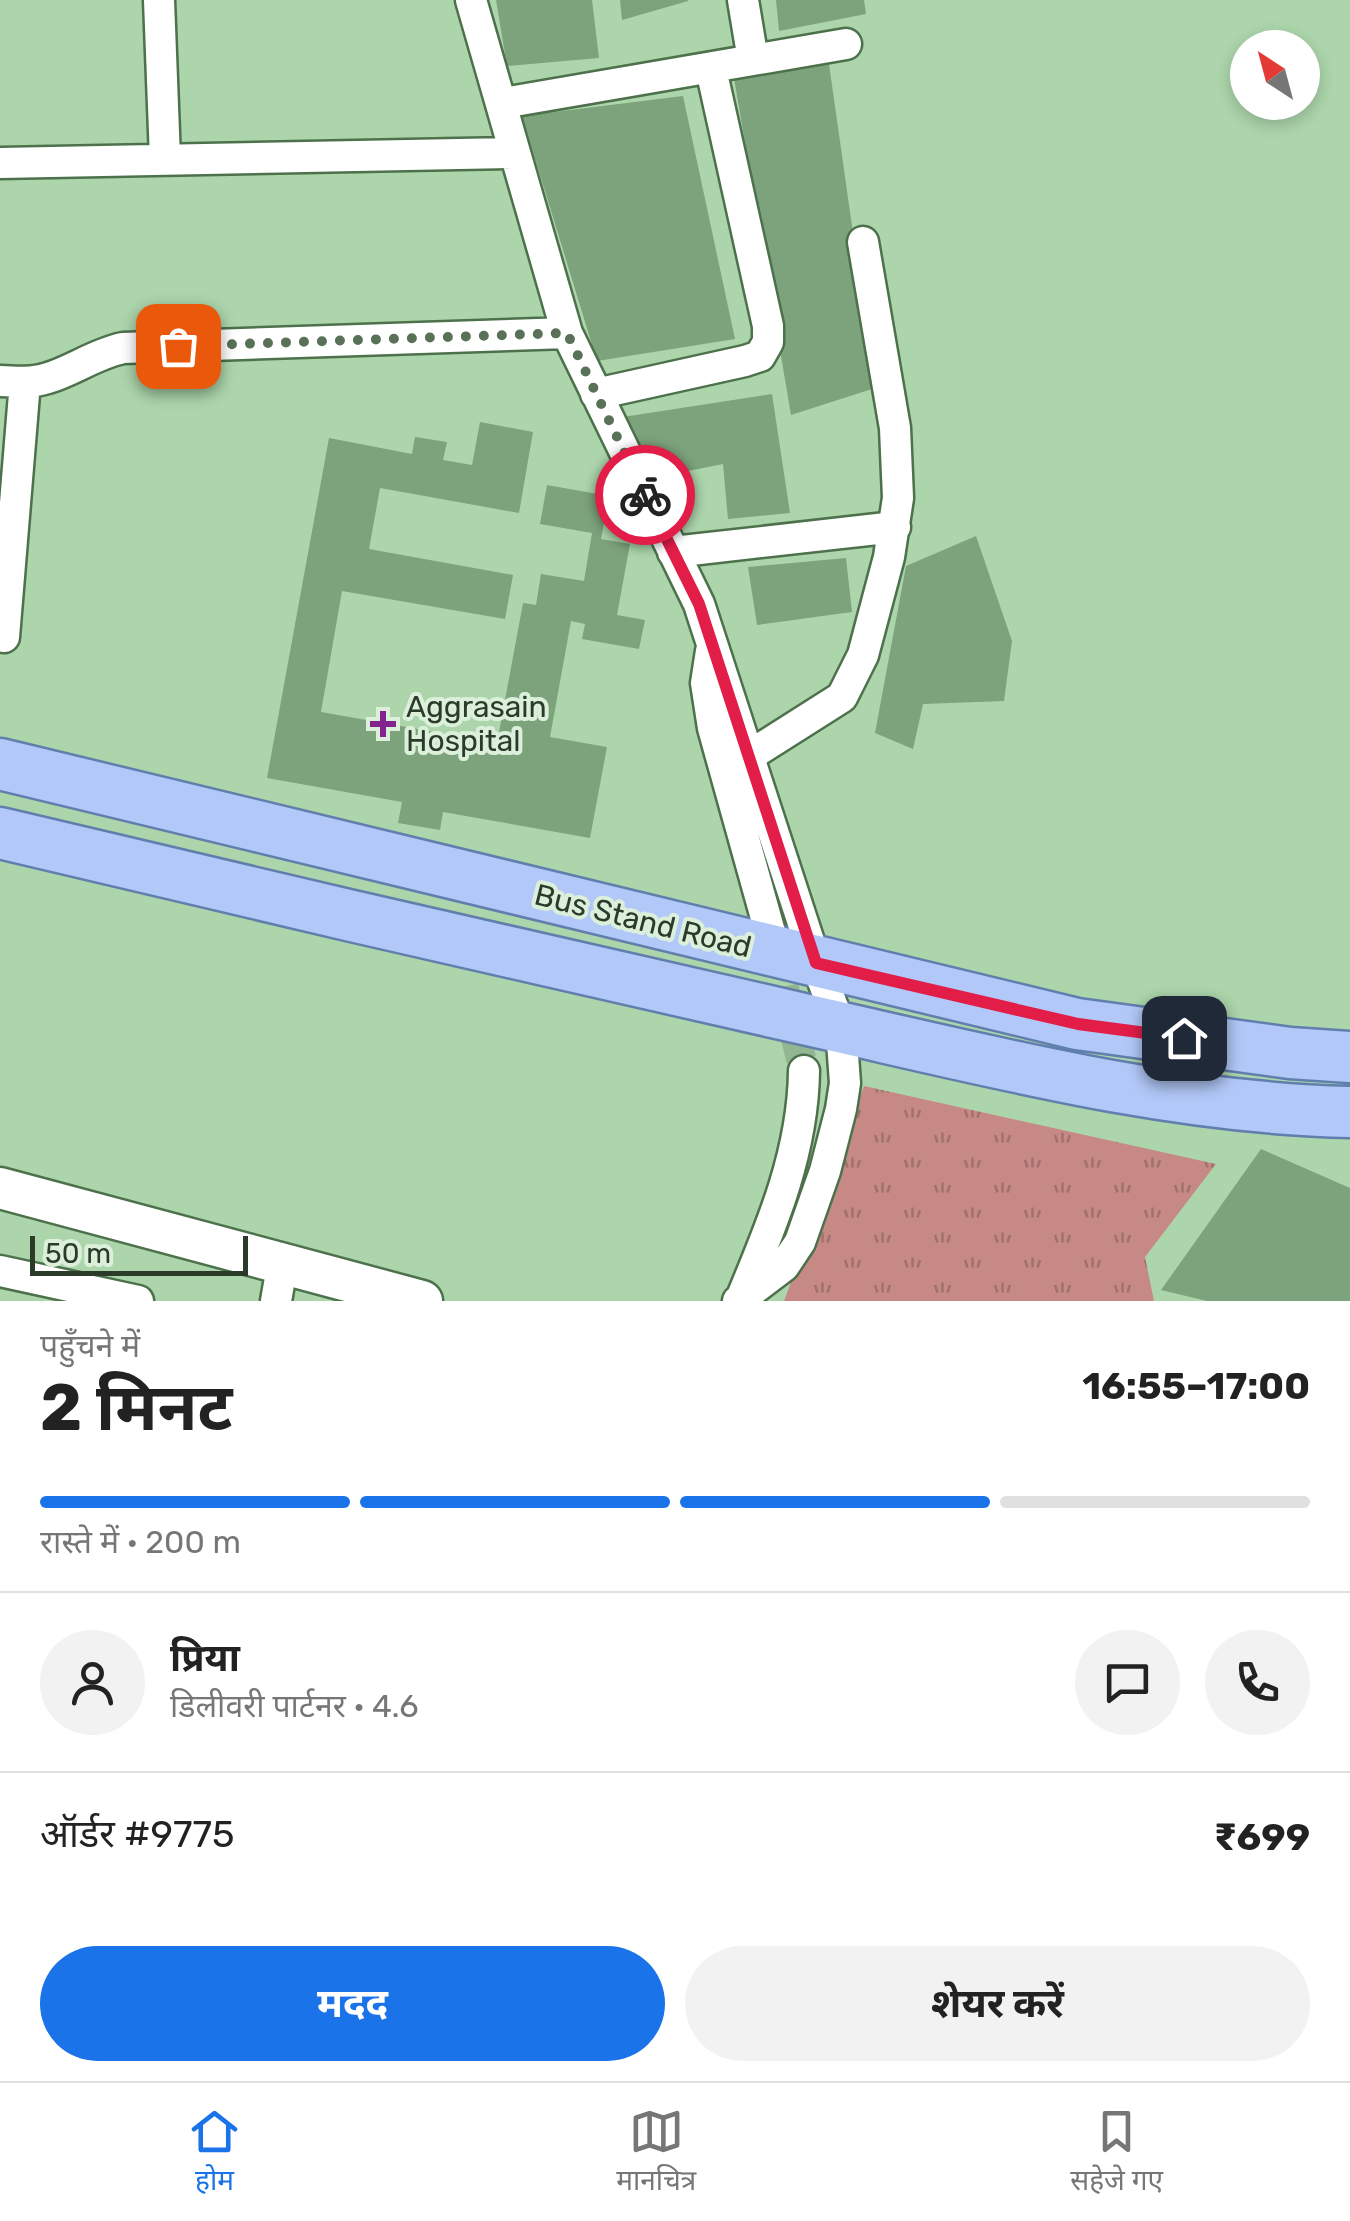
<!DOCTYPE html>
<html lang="hi">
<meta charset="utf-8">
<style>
body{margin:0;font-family:Rubik,"Noto Sans Devanagari",sans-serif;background:#f2f2f2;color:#222;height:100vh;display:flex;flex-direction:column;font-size:38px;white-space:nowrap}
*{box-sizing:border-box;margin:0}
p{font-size:32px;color:#767676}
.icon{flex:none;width:55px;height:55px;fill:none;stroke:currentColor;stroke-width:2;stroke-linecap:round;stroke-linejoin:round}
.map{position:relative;height:1301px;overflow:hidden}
.side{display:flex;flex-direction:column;background:#fff;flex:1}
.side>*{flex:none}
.needle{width:65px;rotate:324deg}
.controls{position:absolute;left:1230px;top:30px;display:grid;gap:20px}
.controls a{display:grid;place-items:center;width:90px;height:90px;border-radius:50%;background:#fff;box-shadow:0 5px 15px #0003;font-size:50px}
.scale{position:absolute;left:30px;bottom:25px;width:218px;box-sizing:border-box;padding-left:10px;border:5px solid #2a3b2a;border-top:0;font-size:28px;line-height:35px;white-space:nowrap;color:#2a3b2a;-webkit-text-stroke:8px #dbefda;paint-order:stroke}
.pin{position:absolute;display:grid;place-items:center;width:85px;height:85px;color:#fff;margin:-42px;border-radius:20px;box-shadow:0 5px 15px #0006}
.courier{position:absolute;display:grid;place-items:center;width:100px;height:100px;margin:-50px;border:8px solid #e11d48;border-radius:50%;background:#fff;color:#222;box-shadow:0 2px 12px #0007}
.head em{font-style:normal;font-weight:700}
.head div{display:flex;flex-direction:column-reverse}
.head{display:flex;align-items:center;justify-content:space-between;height:170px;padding:0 40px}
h1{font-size:65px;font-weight:700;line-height:75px}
.bar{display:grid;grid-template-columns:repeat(4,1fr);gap:15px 10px;align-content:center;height:120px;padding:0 40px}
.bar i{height:12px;border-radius:8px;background:#e0e0e0}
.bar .active{background:#1a73e8}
.bar p{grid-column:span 4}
.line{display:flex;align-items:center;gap:25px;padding:0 40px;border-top:2px solid #e0e0e0}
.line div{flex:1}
.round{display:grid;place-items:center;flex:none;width:105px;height:105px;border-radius:52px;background:#f2f2f2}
.button{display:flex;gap:20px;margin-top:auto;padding:20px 40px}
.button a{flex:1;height:115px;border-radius:60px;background:#1a73e8;color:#fff;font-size:40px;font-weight:700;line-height:115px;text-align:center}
.button a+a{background:#f2f2f2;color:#222}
.tab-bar{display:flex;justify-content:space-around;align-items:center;height:140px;border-top:2px solid #e0e0e0;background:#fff;font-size:28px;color:#767676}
.tab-bar a{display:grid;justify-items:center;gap:5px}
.tab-bar .active{color:#1a73e8}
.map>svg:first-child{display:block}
</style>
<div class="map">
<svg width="1350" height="1301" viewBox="0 0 1350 1301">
<defs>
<pattern id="grass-tufts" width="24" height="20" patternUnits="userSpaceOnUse" patternTransform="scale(2.5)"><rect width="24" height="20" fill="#c68985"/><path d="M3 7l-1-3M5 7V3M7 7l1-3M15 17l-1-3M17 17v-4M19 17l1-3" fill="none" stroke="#a1716d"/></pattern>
</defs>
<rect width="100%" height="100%" fill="#acd5ab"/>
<!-- grass -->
<path fill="url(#grass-tufts)" d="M864,1086L1216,1164L1145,1257L1154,1301H784Z"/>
<!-- building -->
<path fill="#7ca37b" d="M496,0H592L599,58L507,66Z
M620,0H688V1L622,20Z
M776,0H864L866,14L779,31Z
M828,57L875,388L791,415L733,72Z
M683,96L735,339L597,361L522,116Z
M772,394L790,513L728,519L723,464L648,479L623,417Z
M480,422L533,432L519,513L380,488L369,549L513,575L505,619L342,591L321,712L497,743L523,603L536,605L541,574L584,581L592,533L540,524L547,485L609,496L601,539L630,544L617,615L645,620L639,649L582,639L585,624L571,621L550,737L607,747L590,838L443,812L440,830L398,823L402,802L267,778L329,438L412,454L415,437L447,442L443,460L472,465Z
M976,536L1012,641L1004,701L923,704L913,749L875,733L906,566Z
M846,558L852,612L757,625L748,567Z
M1261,1149L1350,1188V1301H1207L1161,1290Z"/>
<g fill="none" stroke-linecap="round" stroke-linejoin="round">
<!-- minor-tunnel -->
<path stroke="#92b691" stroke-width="30" stroke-dasharray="30 15" stroke-linecap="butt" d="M773,943L804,1071"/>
<!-- minor casing -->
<g stroke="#4c714b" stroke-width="35">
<path id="minor" d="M159,0L165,159
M471,0L567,333L699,604L816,963L841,1028L845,1083L841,1109L825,1171L800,1242L784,1266L738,1301
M743,0L753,60
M503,103L846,44
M0,163L514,153
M0,381C16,382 33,383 48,378C74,370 95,354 123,348L567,333
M596,394L745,361L760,356L768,342V326L711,69
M673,552L895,527
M4,637L25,382
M711,651L706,683L713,728L773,943
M749,756L842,697L863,655L889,557L898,498L895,428L863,242
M0,1271L138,1301
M741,1299C772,1225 803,1152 804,1071
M276,1301L283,1261"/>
</g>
<!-- tertiary casing -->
<g stroke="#4c714b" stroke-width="45">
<path id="tertiary" d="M0,1188L422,1301"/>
</g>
<!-- primary casing -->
<g stroke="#607fad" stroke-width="55">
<path id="primary" d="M0,764L1077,1024L1290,1053L1350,1057
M0,833C269,897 538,960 808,1020C986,1060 1167,1108 1350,1112"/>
</g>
<!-- minor -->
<use href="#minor" stroke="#fff" stroke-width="30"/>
<!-- tertiary -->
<use href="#tertiary" stroke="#fff" stroke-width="40"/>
<!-- primary -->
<use href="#primary" stroke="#b1c8f8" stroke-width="50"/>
</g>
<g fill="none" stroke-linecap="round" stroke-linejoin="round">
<!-- done -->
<path stroke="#587157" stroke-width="10" stroke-dasharray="0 18" d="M178,346L567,333L645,495"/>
<!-- route -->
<path stroke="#e11d48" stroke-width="12" d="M645,495L699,604L816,963L1078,1024L1184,1038"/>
</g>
<!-- markers -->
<path fill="#83238d" stroke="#dbefda" stroke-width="4" d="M378 709h10v10h10v10h-10v10h-10v-10h-10v-10h10z"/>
<g text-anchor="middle" stroke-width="8" stroke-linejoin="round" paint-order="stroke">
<!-- poi labels -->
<g font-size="30" fill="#2a3b2a" stroke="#dbefda" text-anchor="start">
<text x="406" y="717">Aggrasain<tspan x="406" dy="34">Hospital</tspan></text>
</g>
<!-- street labels -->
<g font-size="30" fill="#2a3b2a" stroke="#dbefda">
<text transform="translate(643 921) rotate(14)" y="10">Bus Stand Road</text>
</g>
</g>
</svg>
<div class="controls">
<a><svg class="needle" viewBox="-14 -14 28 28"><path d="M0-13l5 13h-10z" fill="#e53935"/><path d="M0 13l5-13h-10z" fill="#767676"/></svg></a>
</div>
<div class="scale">50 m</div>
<div class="pin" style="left:178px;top:346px;background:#ea580c"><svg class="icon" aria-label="bag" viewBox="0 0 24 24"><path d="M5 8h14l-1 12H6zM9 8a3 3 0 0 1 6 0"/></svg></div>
<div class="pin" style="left:1184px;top:1038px;background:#1f2937"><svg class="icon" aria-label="home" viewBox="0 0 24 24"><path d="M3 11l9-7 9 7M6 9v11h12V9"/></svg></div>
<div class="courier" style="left:645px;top:495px"><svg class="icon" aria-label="bike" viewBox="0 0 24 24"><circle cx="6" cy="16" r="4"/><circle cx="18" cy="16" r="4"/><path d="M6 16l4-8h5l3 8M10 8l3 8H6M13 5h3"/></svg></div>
</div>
<section class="side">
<div class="head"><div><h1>2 मिनट</h1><p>पहुँचने में</p></div><em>16:55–17:00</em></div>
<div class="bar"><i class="active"></i><i class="active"></i><i class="active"></i><i></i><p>रास्ते में · 200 m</p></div>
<div class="line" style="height:180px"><a class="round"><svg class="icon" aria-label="person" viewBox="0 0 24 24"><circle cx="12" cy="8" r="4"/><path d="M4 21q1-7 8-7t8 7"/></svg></a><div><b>प्रिया</b><p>डिलीवरी पार्टनर · 4.6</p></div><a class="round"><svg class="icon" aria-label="chat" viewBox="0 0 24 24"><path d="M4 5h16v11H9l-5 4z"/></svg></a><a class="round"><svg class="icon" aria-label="phone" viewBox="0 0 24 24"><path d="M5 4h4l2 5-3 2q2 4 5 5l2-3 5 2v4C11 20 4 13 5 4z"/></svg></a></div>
<div class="line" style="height:130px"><div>ऑर्डर #9775</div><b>₹699</b></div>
<div class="button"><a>मदद</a><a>शेयर करें</a></div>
</section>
<nav class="tab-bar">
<a class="active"><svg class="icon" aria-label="home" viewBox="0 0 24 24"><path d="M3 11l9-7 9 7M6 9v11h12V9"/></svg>होम</a>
<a><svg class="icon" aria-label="map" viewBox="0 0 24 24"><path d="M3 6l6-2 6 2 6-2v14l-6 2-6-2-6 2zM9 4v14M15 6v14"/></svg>मानचित्र</a>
<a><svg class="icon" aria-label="saved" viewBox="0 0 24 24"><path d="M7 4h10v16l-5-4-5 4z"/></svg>सहेजे गए</a>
</nav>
